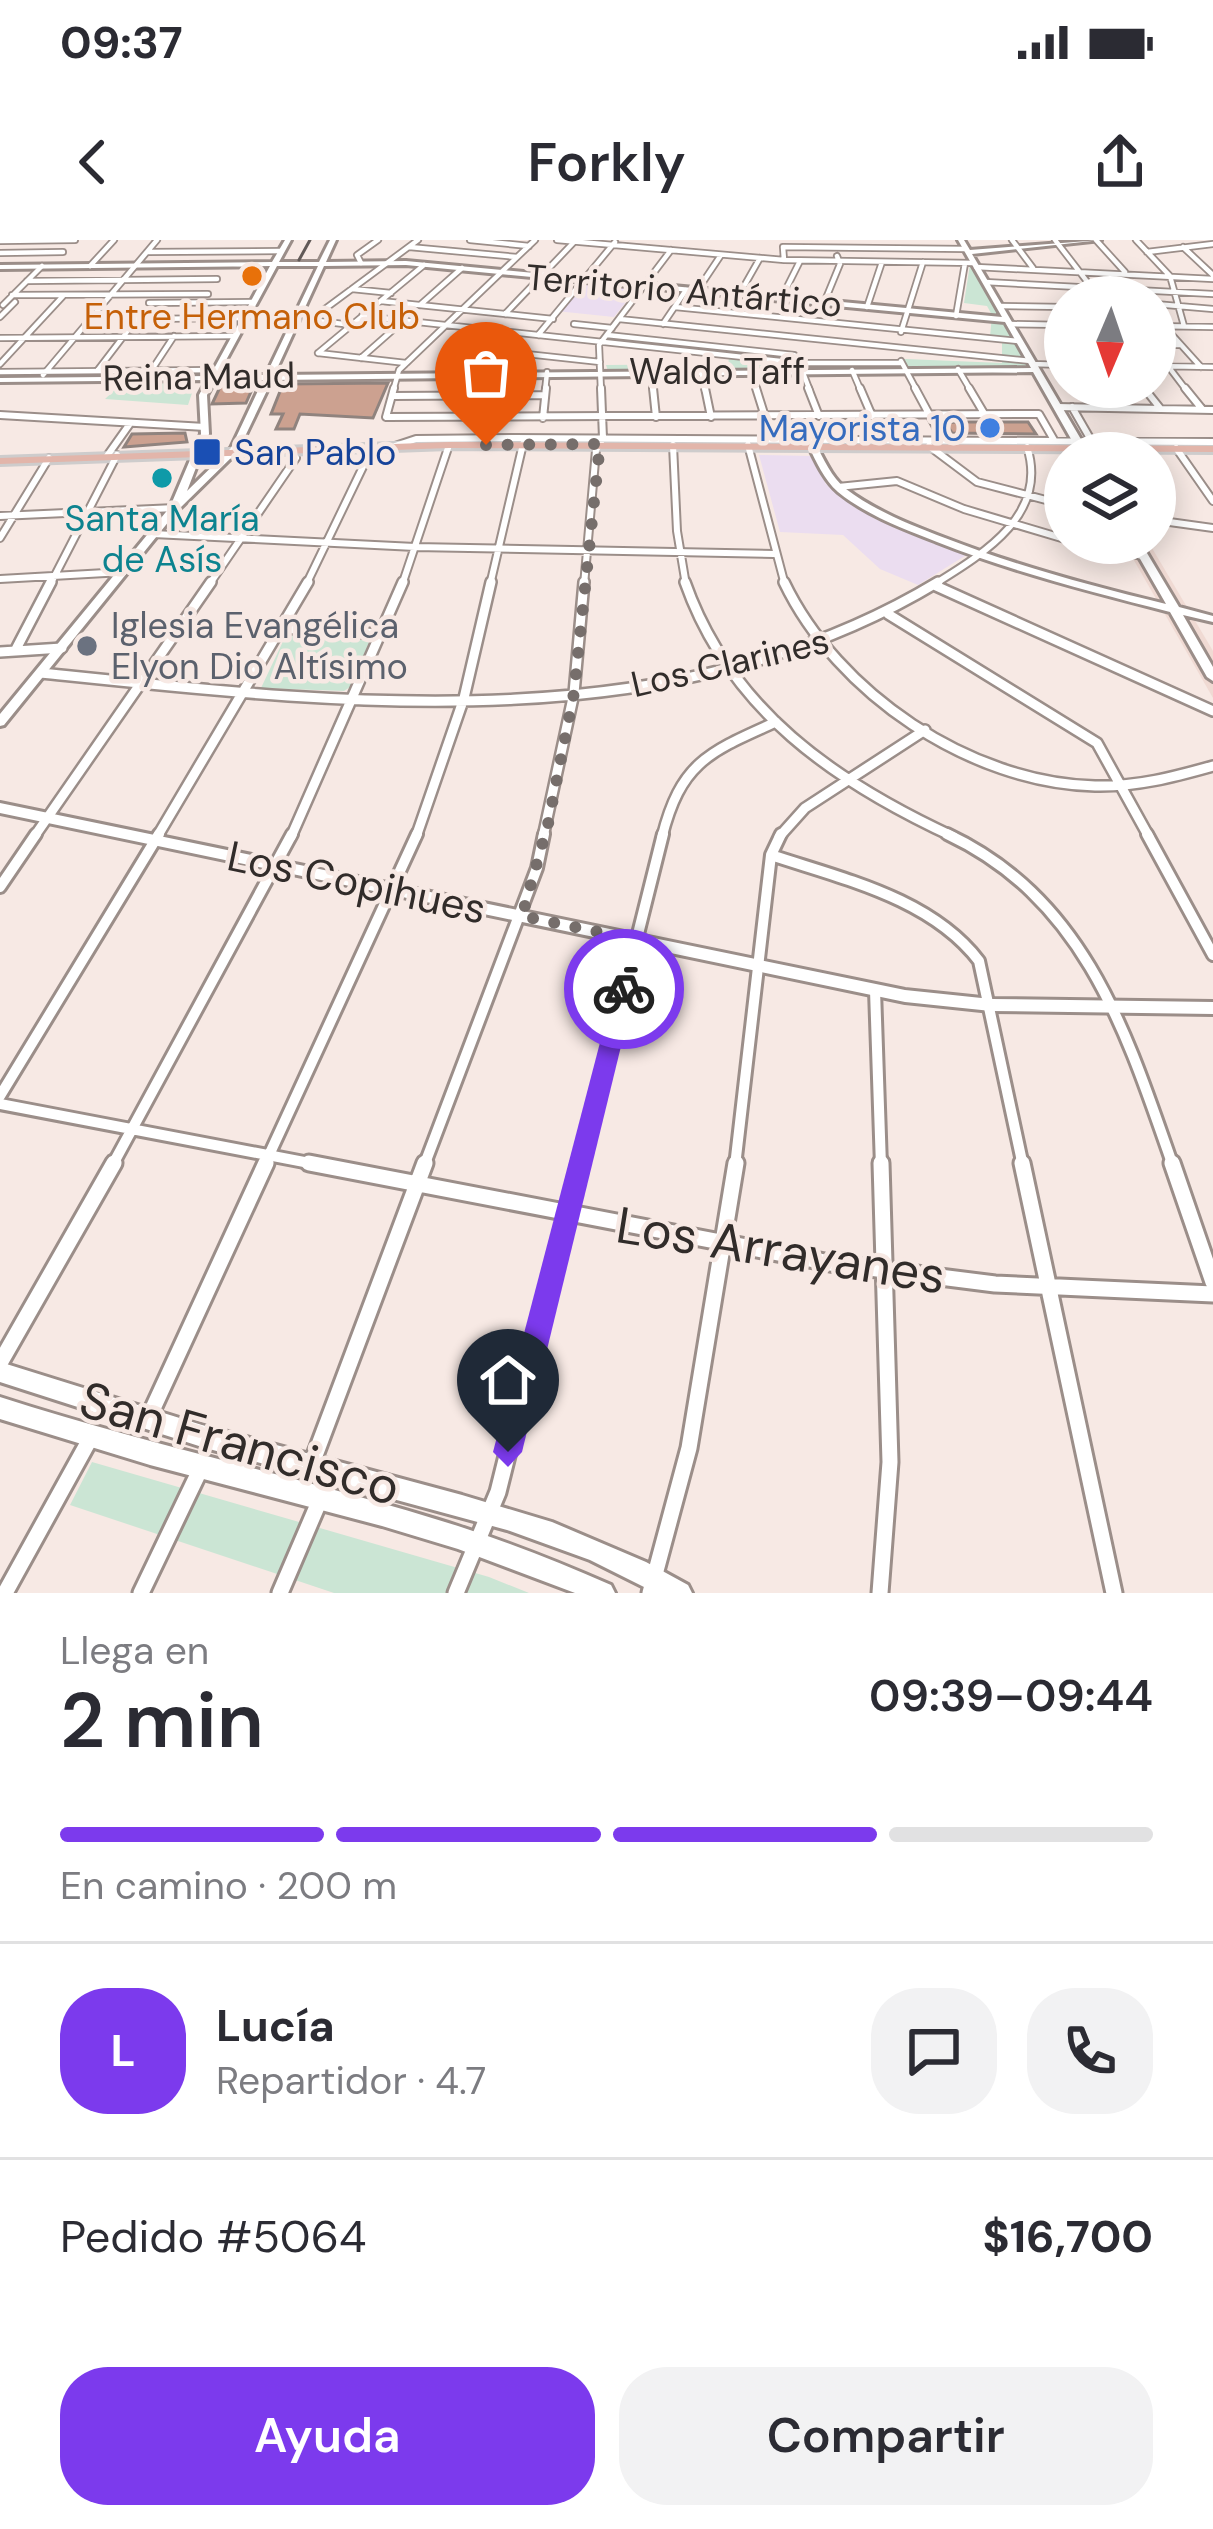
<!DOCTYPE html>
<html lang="es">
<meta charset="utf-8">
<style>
body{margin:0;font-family:"DM Sans",sans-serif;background:#f2f2f3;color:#2b2b33;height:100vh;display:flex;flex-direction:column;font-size:45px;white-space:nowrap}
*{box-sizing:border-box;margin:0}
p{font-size:39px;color:#7c7c81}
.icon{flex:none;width:66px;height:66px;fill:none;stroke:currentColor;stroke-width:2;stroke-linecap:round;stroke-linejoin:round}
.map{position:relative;height:1353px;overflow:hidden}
.side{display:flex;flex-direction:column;background:#fff;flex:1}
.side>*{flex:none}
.needle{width:78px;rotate:182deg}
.buttons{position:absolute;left:1044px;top:36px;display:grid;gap:24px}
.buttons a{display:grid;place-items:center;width:132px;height:132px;border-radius:50%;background:#fff;box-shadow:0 6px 30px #0003;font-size:60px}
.pin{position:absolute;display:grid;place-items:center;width:102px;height:102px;color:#fff;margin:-123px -51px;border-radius:50% 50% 50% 0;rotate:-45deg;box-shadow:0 0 12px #0007}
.pin .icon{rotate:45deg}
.courier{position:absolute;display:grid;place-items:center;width:120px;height:120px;margin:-60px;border:9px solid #7c3aed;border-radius:50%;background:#fff;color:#222;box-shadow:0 3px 15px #0007}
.summary em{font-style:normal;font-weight:600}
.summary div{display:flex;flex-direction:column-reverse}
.summary{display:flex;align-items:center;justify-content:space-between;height:204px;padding:0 60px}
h1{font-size:78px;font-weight:600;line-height:90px}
.bar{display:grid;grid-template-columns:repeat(4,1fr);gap:18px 12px;align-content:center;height:144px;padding:0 60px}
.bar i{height:15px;border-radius:9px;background:#e1e1e2}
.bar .on{background:#7c3aed}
.bar p{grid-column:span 4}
.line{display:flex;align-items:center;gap:30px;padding:0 60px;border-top:3px solid #e1e1e2}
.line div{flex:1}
.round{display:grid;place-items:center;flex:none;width:126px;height:126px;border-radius:48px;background:#f2f2f3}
.button{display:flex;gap:24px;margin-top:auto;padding:24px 60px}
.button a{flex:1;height:138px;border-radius:48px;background:#7c3aed;color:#fff;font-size:48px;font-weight:600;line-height:138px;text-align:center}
.button a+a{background:#f2f2f3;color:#2b2b33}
.status{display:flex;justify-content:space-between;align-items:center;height:84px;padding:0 60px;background:#fff;direction:ltr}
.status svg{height:33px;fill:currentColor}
header{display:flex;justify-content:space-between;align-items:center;height:156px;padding:0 60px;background:#fff;font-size:54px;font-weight:600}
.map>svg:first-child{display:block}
</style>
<div class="status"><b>09:37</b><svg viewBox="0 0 49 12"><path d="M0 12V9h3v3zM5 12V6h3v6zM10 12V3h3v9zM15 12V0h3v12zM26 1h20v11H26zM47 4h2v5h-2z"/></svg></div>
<header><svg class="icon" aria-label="back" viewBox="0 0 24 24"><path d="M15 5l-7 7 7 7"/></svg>Forkly<svg class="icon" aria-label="share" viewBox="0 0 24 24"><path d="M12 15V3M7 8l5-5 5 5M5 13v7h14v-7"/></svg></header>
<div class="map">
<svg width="1213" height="1353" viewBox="0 0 1213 1353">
<rect width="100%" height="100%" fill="#f7e9e4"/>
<!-- built -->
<path fill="#f0dad3" d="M1124,303H1149L1213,411V458Z"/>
<!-- education -->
<path fill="#ebddf0" d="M581,42L637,48L614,77L556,71Z
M759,215L812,216L826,244L853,265L968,314L918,345L880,329L843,295L780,292Z"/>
<!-- green -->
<path fill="#cbe5d4" d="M970,24L1031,128L608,131L606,125L728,124L729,118L804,125L906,119L1002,123V102L990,97L992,75L987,66L964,63Z
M196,141L188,165L105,159L123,142Z
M286,395L367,397L370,400L350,447L344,451L261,448Z
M92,1222L489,1337L529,1353H334L70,1265Z"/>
<!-- building -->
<path fill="#cca190" stroke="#90837e" stroke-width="3" d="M388,143L373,178L300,174L294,189H276L283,174H271L283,144Z
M221,145H254L246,163L212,164Z
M955,182H1028L1036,194L952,193L946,183Z
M185,193L187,202L124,207L132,194Z"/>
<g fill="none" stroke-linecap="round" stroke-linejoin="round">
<!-- street-far4 casing -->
<g stroke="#9b8e89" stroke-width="8">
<path id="street-far4" d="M470,0L529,6
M557,0L784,20L974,23
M1012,0L1033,28
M1055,0L1099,57
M1096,0L1125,32
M1136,0L1170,36L1184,86
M0,1L75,0
M409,7L517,17
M1183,7L1213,35
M147,12L282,11
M1147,12L1213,4
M0,13L63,12
M784,20L783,7L966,9
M361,23L357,15L378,0
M90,26L114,0
M976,27L1213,39
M27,41L217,39
M985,42L1213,54
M352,49L391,53
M697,51L721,15
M12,55L208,54
M739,55L760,18
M781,59L800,21
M381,61L553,79
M149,63L253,62
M824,63L840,24L837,16
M1155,64L1213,69
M3,65L42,26
M420,65L462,28
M999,66L1065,67
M675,67L1019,101
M867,67L882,22
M505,74L574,2
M362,76L799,123H902
M956,76L965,23
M0,77L15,62
M137,79L244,78
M619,79L1031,121
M310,80L418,0
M310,80L352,85
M574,84L612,88
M663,84L686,50
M1009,84L1065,85
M1155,86L1213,87
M1164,86L1201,127
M901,92L923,22
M538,95L615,2
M607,95L794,115
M0,98L234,96
M1155,105H1181
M472,108L600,122
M318,113L424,25
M318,113L406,123
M361,118L403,81
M901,121L917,151
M0,124L64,55
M1032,124L1065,125
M1155,126L1213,127
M1168,126L1187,151
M958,129L971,151
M802,130L810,151
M852,130L861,151
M97,131L139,76
M151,131L174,96
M701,131L705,151
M751,131L757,151
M0,132L214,130
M651,132L653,151
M448,133L488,90
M43,135L157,0
M393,151L399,130L535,0
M545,151L547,132
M601,151L599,105L671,10"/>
</g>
<!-- street-far3 casing -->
<g stroke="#9b8e89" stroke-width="10">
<path id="street-far3" d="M394,148L386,177L1039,174L1054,200
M653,148L656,177
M705,148L711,177
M756,148L772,199
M808,148L819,176
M860,148L872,176
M915,148L943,200
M969,148L985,175
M1105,148L1119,168
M1144,148L1160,168
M1185,148L1202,169
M393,156L545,155
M1057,167L1213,170
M1072,167L1091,200
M0,175L205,187
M543,178L546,148
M673,205L677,291L686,345
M748,205L785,345
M395,206L416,199L514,198L1213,202
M929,206L977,242L1065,265
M1176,208L1213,261
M107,216L129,185
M838,247L897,241L964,269L1065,299
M0,276L175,268
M1155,280L1213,288
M153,294L415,307L774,314
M0,298L49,218
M1078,303L1143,316
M0,339L123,332
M50,345L117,215
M209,345L296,218
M306,345L373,206
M402,345L449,205
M490,345L523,204
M584,345L596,210L603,198L601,148
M933,345C983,314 1049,275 1027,207"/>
</g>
<!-- street-far2 casing -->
<g stroke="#9b8e89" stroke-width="14">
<path id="street-far2" d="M685,342C730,470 835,542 954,597
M784,342C837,453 970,543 1095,546C1136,547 1174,537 1213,526
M936,346L1213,471
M888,374L1097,503L1149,597
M281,388L381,394
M15,411L51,342
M0,412L62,408
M41,433C339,464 670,504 938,342
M34,597L211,342
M157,597L308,342
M291,597L403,342
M416,597L464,458L491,342
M543,597L574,453L584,342
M662,597C681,522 709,512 776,482
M779,597L805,568L925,490"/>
</g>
<!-- street-far1 casing -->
<g stroke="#9b8e89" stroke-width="16">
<path id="street-far1" d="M947,594C1085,659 1126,791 1173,926
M1147,594L1213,715
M771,615C843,639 931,658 979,721L1023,926
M0,647L36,594
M875,750L881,926
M0,856L159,594
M0,864L325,926
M112,926L292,594
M264,926L417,594
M424,926L537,628L544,594
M580,926L663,594
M735,926L771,615L781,594"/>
</g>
<!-- street casing -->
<g stroke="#9b8e89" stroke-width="21">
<path id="street" d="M309,923L830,1023L995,1044L1213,1054
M1022,923L1114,1353
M1172,923L1213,1042
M0,1123L114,923
M149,1177L266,923
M311,1226L425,923
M5,1353L90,1199
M141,1353L200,1230
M280,1353L319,1262
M456,1353L498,1252L580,923
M650,1353L689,1208L736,923
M880,1353L890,1222L881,923"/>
</g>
<!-- secondary casing -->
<g stroke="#9b8e89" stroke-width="6">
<path id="secondary" d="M285,0H291L279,22H319L330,0H336L326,22L406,21L1002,77L958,0H964L970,10L1101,0L972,14L1089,213H1079L1033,132L272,140L238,211L178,270L4,485L0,486V474L170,267L201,194L199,155L207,140L0,142V138L210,136L270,26L0,29V25L272,22ZM406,25L1005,82L1031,128L274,135L324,26ZM277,26H318L266,135H218ZM215,140H263L231,208L187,251L209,194L207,155Z
M809,203H815C824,219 831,237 846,249C875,271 911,285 945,298C1017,326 1091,346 1166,364L1131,303H1141L1179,367L1213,376V382L1183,375L1213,427V441L1207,437L1170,372C1092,352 1013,332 937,302C904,289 866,275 838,252C824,240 816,221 808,205Z
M0,563L905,750L991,759L1213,762V774L991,771L905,762L0,573Z
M0,1122L202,1185L462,1255L552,1282L646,1322L688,1345L692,1353H656L590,1320L507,1290L202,1207L0,1142Z
M0,1157C151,1206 307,1238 458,1286C510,1303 561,1323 611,1345L615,1353H575L458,1309L382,1286L150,1225L0,1179Z"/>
</g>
<!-- primary casing -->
<g stroke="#cecccc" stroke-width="6">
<path id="primary" d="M449,202L1213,206V212L449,208L0,224V218Z"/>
</g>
<!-- street-far4 -->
<use href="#street-far4" stroke="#fff" stroke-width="4.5"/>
<!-- street-far3 -->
<use href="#street-far3" stroke="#fff" stroke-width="6"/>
<!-- street-far2 -->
<use href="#street-far2" stroke="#fff" stroke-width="9"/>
<!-- street-far1 -->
<use href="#street-far1" stroke="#fff" stroke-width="10"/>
<!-- street -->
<use href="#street" stroke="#fff" stroke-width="15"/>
<!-- secondary -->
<use href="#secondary" fill="#fff" fill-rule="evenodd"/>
<!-- primary -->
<use href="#primary" fill="#e2b5aa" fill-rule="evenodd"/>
<!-- rail -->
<path stroke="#615957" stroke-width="3" d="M299,20L310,0"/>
</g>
<!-- route -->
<path fill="#7c3aed" d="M624,741L635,749L522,1212L508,1227L493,1212L614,749Z"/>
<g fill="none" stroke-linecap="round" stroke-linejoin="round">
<!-- done -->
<path stroke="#766e6b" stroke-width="12" stroke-dasharray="0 21.6" d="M486,205L600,204L574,453L548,584L522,676L637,700L624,749"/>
</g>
<!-- markers -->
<circle fill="#e8710a" stroke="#f7e9e4" stroke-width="4.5" cx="252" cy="36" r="12"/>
<circle fill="#3f7fe0" stroke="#f7e9e4" stroke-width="4.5" cx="990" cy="188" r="12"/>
<rect fill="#1a4fb4" stroke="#f7e9e4" stroke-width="4.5" x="192" y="197" width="30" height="30" rx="6"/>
<circle fill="#0f9aa8" stroke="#f7e9e4" stroke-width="4.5" cx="162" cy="238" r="12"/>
<circle fill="#6b7280" stroke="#f7e9e4" stroke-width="4.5" cx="87" cy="406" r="12"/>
<g text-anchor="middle" stroke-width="9" stroke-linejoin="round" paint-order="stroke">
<!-- far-street labels -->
<g font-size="36" fill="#312c2a" stroke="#f7e9e4">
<text transform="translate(684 50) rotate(5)" y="13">Territorio Antártico</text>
<text x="717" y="144">Waldo Taff</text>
<text transform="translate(199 136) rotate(-1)" y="13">Reina Maud</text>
<text transform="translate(730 422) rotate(-13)" y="13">Los Clarines</text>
</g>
<!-- far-food labels -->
<g font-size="36" fill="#c56008" stroke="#f7e9e4">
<text x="252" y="89">Entre Hermano Club</text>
</g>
<!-- far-shop labels -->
<g font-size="36" fill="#366cbe" stroke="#f7e9e4" text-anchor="end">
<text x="966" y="201">Mayorista 10</text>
</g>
<!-- far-transit labels -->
<g font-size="36" fill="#164399" stroke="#f7e9e4" text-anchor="start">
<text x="234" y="225">San Pablo</text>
</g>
<!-- far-culture labels -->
<g font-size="36" fill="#0d838f" stroke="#f7e9e4">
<text x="162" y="291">Santa María<tspan x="162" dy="41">de Asís</tspan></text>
</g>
<!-- far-worship labels -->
<g font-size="36" fill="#5b616d" stroke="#f7e9e4" text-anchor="start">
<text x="111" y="398">Iglesia Evangélica<tspan x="111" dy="41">Elyon Dio Altísimo</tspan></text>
</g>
<!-- street labels -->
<g font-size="42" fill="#312c2a" stroke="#f7e9e4">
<text transform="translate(357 642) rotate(12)" y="15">Los Copihues</text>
</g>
<!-- near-street labels -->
<g font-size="51" fill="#312c2a" stroke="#f7e9e4">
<text transform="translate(781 1010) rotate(9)" y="18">Los Arrayanes</text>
<text transform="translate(240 1203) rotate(16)" y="18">San Francisco</text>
</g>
</g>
</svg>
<div class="buttons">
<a><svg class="needle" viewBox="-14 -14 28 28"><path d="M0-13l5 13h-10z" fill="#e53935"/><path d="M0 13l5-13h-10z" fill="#7c7c81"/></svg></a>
<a><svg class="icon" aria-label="layers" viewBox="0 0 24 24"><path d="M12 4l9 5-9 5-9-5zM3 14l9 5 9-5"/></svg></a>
</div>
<div class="pin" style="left:486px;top:205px;background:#ea580c"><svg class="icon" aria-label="bag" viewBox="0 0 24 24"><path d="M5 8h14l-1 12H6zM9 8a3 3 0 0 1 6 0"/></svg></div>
<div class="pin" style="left:508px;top:1212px;background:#1f2937"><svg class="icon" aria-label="home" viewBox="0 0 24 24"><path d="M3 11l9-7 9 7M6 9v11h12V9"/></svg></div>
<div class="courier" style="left:624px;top:749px"><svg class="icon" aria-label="bike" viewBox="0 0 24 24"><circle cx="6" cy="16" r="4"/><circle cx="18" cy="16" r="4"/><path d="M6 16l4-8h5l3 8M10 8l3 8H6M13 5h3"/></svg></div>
</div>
<section class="side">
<div class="summary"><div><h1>2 min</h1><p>Llega en</p></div><em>09:39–09:44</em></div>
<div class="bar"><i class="on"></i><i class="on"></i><i class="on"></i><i></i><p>En camino · 200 m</p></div>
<div class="line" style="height:216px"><b class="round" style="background:#7c3aed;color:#fff">L</b><div><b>Lucía</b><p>Repartidor · 4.7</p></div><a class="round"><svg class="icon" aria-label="chat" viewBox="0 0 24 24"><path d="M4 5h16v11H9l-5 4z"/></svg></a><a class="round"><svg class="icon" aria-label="phone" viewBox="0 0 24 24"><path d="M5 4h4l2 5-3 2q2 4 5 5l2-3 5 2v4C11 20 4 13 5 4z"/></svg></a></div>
<div class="line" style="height:156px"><div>Pedido #5064</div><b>$16,700</b></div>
<div class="button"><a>Ayuda</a><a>Compartir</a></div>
</section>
